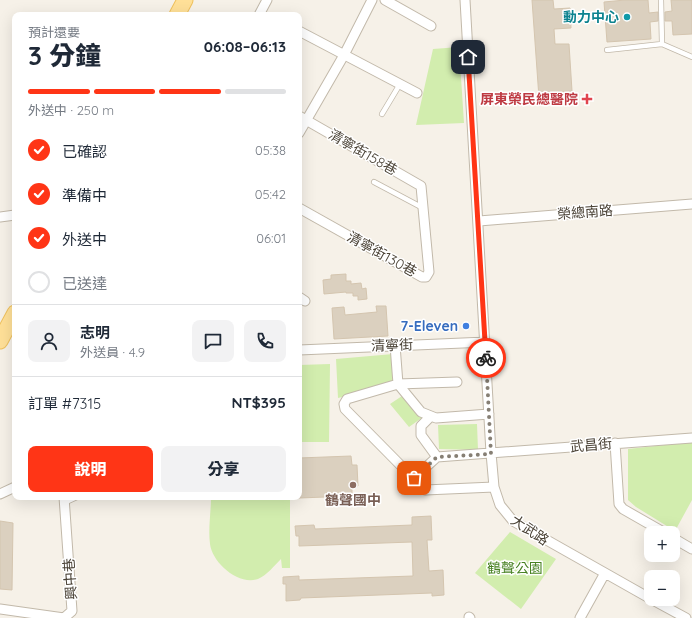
<!DOCTYPE html>
<html lang="zh-TW">
<meta charset="utf-8">
<style>
body{margin:0;font-family:Quicksand,"Noto Sans TC",sans-serif;background:#f2f2f3;color:#1f2937;height:100vh;display:flex;flex-direction:column;font-size:15px;white-space:nowrap}
*{box-sizing:border-box;margin:0}
p{font-size:13px;color:#747a83}
.icon{flex:none;width:22px;height:22px;fill:none;stroke:currentColor;stroke-width:2;stroke-linecap:round;stroke-linejoin:round}
.map{position:relative;flex:1;overflow:hidden}
.details{position:absolute;left:12px;top:12px;width:290px;height:488px;display:flex;flex-direction:column;background:#fff;border-radius:8px;box-shadow:0 4px 16px #0002}
.details>*{flex:none}
.buttons{position:absolute;left:644px;top:526px;display:grid;gap:8px}
.buttons a{display:grid;place-items:center;width:36px;height:36px;border-radius:8px;background:#fff;box-shadow:0 4px 16px #0002;font-size:20px}
.pin{position:absolute;display:grid;place-items:center;width:34px;height:34px;color:#fff;margin:-17px;border-radius:8px;box-shadow:0 2px 6px #0006}
.courier{position:absolute;display:grid;place-items:center;width:40px;height:40px;margin:-20px;border:3px solid #ff3516;border-radius:50%;background:#fff;color:#222;box-shadow:0 1px 5px #0007}
.headline em{font-style:normal;font-weight:800}
.headline div{display:flex;flex-direction:column-reverse}
.headline{display:flex;align-items:center;justify-content:space-between;height:68px;padding:0 16px}
h1{font-size:26px;font-weight:800;line-height:30px}
.bar{display:grid;grid-template-columns:repeat(4,1fr);gap:6px 4px;align-content:center;height:48px;padding:0 16px}
.bar i{height:5px;border-radius:3px;background:#e0e1e3}
.bar .current{background:#ff3516}
.bar p{grid-column:span 4}
.line{display:flex;align-items:center;gap:10px;padding:0 16px;border-top:1px solid #e0e1e3}
.line div{flex:1}
.round{display:grid;place-items:center;flex:none;width:42px;height:42px;border-radius:8px;background:#f2f2f3}
ol{padding:0 16px;list-style:none}
li{display:flex;align-items:center;gap:12px;height:44px}
li p{margin-inline-start:auto}
li .icon{padding:4px;border-radius:50%;background:#ff3516;color:#fff;stroke-width:4}
li:last-child{color:#747a83}
li i{width:22px;height:22px;border:2px solid #e0e1e3;border-radius:50%}
.action{display:flex;gap:8px;margin-top:auto;padding:8px 16px}
.action a{flex:1;height:46px;border-radius:8px;background:#ff3516;color:#fff;font-size:16px;font-weight:800;line-height:46px;text-align:center}
.action a+a{background:#f2f2f3;color:#1f2937}
.map>svg:first-child{display:block}
</style>
<div class="map">
<svg width="692" height="618" viewBox="0 0 692 618">
<rect width="100%" height="100%" fill="#f6f1e8"/>
<!-- green -->
<path fill="#d2edae" d="M459,47L464,123L416,125L433,49Z
M393,354L394,383L375,389L338,398L336,359Z
M330,364L329,442H299V365Z
M405,394L423,417L409,427L390,404Z
M477,424L478,450L439,449L438,425Z
M692,442V500L675,531L636,507L628,500V449Z
M211,497H290V568H282L281,559C274,566 267,575 258,579C238,586 212,562 210,544C208,529 211,512 211,497Z
M510,532L556,559L521,609L475,573Z"/>
<!-- building -->
<path fill="#dbd0bf" stroke="#d4c5af" d="M532,0H553L554,9L570,8L571,28L554,29L555,44H569L572,91L558,92V97L539,98Z
M625,0H648L649,13L658,12V21L650,22L651,39L607,42L604,2Z
M671,0H692V34L673,35L672,21H665V12L672,11Z
M346,274V281H351V284L361,283L362,289L366,288L367,299L358,300V296H353V293H346V292L324,294L323,280L331,279V275Z
M376,306H386L388,336L334,339L332,308L344,307L345,315L377,312Z
M351,456L352,465H357L358,486H352V496L299,498V458Z
M431,516L432,540H427L429,571L443,570L444,595L432,596V593L301,598L300,600L286,601V584H283V577L299,576V580L413,576L412,542L299,546V536H296L295,526L314,525L315,529L412,525V517Z
M0,521L13,523L12,590L0,589Z"/>
<g fill="none" stroke-linecap="round" stroke-linejoin="round">
<!-- service casing -->
<g stroke="#c2b9aa" stroke-width="6">
<path id="service" d="M661,0L662,44
M607,50L662,44L692,57
M382,114L400,84
M374,182L423,208
M64,503L77,497"/>
</g>
<!-- minor casing -->
<g stroke="#c2b9aa" stroke-width="11">
<path id="minor" d="M385,0L431,26
M465,0L491,453L494,487L500,505L513,521L651,599
M259,15L267,0
M299,31L417,93
M299,116L421,186L429,272L426,277H422L299,208
M299,133L344,55L372,0
M0,217L15,215
M479,221L692,204
M299,297L305,301
M395,345L398,384L421,412L436,418L489,414
M299,350L486,342
M457,382L398,384L347,399L344,404L345,409L425,490L494,487
M430,417L421,426V435L437,457
M615,443L619,504L623,509L665,533
M414,478L437,457L692,438
M0,494L15,487
M673,538L692,549
M651,599L686,618
M0,609L64,618L72,611L64,497
M469,617L470,618
M580,618L605,573"/>
</g>
<!-- primary casing -->
<g stroke="#efc15d" stroke-width="17">
<path id="primary" d="M177,15L185,0
M0,341L15,313"/>
</g>
<!-- service -->
<use href="#service" stroke="#fff" stroke-width="4.5"/>
<!-- minor -->
<use href="#minor" stroke="#fff" stroke-width="9"/>
<!-- primary -->
<use href="#primary" stroke="#ffe098" stroke-width="15"/>
</g>
<g fill="none" stroke-linecap="round" stroke-linejoin="round">
<!-- done -->
<path stroke="#867f74" stroke-width="4" stroke-dasharray="0 7.2" d="M414,478L437,457L491,454L486,358"/>
<!-- route -->
<path stroke="#ff3516" stroke-width="5" d="M468,57L486,358"/>
</g>
<!-- markers -->
<circle fill="#0f9aa8" stroke="#fff" stroke-width="1.5" cx="627" cy="17" r="4"/>
<path fill="#e0444e" stroke="#fff" stroke-width="1.5" d="M585 93h4v4h4v4h-4v4h-4v-4h-4v-4h4z"/>
<circle fill="#3f7fe0" stroke="#fff" stroke-width="1.5" cx="466" cy="326" r="4"/>
<circle fill="#8d6e63" stroke="#fff" stroke-width="1.5" cx="353" cy="485" r="4"/>
<g text-anchor="middle" stroke-width="3" stroke-linejoin="round" paint-order="stroke">
<!-- culture labels -->
<g font-size="14" font-weight="bold" fill="#0d838f" stroke="#fff" text-anchor="end">
<text x="619" y="22">動力中心</text>
</g>
<!-- health labels -->
<g font-size="14" font-weight="bold" fill="#be3a42" stroke="#fff" text-anchor="end">
<text x="578" y="104">屏東榮民總醫院</text>
</g>
<!-- street labels -->
<g font-size="14" fill="#4a4236" stroke="#fff">
<text transform="translate(363 152) rotate(30)" y="5">清寧街158巷</text>
<text transform="translate(585 212) rotate(-4)" y="5">榮總南路</text>
<text transform="translate(382 254) rotate(29)" y="5">清寧街130巷</text>
<text transform="translate(392 345) rotate(-2)" y="5">清寧街</text>
<text transform="translate(591 445) rotate(-5)" y="5">武昌街</text>
<text transform="translate(530 530) rotate(34)" y="5">大武路</text>
<text transform="translate(70 579) rotate(-94)" y="5">興中巷</text>
</g>
<!-- shop labels -->
<g font-size="14" font-weight="bold" fill="#366cbe" stroke="#fff" text-anchor="end">
<text x="458" y="331">7-Eleven</text>
</g>
<!-- education labels -->
<g font-size="14" font-weight="bold" fill="#785e54" stroke="#fff">
<text x="353" y="505">鶴聲國中</text>
</g>
<!-- park labels -->
<g font-size="14" fill="#488223" stroke="#fff">
<text x="515" y="573">鶴聲公園</text>
</g>
</g>
</svg>
<div class="buttons">
<a>+</a>
<a>−</a>
</div>
<div class="pin" style="left:414px;top:478px;background:#ea580c"><svg class="icon" aria-label="bag" viewBox="0 0 24 24"><path d="M5 8h14l-1 12H6zM9 8a3 3 0 0 1 6 0"/></svg></div>
<div class="pin" style="left:468px;top:57px;background:#1f2937"><svg class="icon" aria-label="home" viewBox="0 0 24 24"><path d="M3 11l9-7 9 7M6 9v11h12V9"/></svg></div>
<div class="courier" style="left:486px;top:358px"><svg class="icon" aria-label="bike" viewBox="0 0 24 24"><circle cx="6" cy="16" r="4"/><circle cx="18" cy="16" r="4"/><path d="M6 16l4-8h5l3 8M10 8l3 8H6M13 5h3"/></svg></div>
<section class="details">
<div class="headline"><div><h1>3 分鐘</h1><p>預計還要</p></div><em>06:08–06:13</em></div>
<div class="bar"><i class="current"></i><i class="current"></i><i class="current"></i><i></i><p>外送中 · 250 m</p></div>
<ol>
<li><svg class="icon" aria-label="check" viewBox="0 0 24 24"><path d="M5 12l5 5 9-10"/></svg>已確認<p>05:38</p></li>
<li><svg class="icon" aria-label="check" viewBox="0 0 24 24"><path d="M5 12l5 5 9-10"/></svg>準備中<p>05:42</p></li>
<li><svg class="icon" aria-label="check" viewBox="0 0 24 24"><path d="M5 12l5 5 9-10"/></svg>外送中<p>06:01</p></li>
<li><i></i>已送達</li>
</ol>
<div class="line" style="height:72px"><a class="round"><svg class="icon" aria-label="person" viewBox="0 0 24 24"><circle cx="12" cy="8" r="4"/><path d="M4 21q1-7 8-7t8 7"/></svg></a><div><b>志明</b><p>外送員 · 4.9</p></div><a class="round"><svg class="icon" aria-label="chat" viewBox="0 0 24 24"><path d="M4 5h16v11H9l-5 4z"/></svg></a><a class="round"><svg class="icon" aria-label="phone" viewBox="0 0 24 24"><path d="M5 4h4l2 5-3 2q2 4 5 5l2-3 5 2v4C11 20 4 13 5 4z"/></svg></a></div>
<div class="line" style="height:52px"><div>訂單 #7315</div><b>NT$395</b></div>
<div class="action"><a>說明</a><a>分享</a></div>
</section>
</div>
